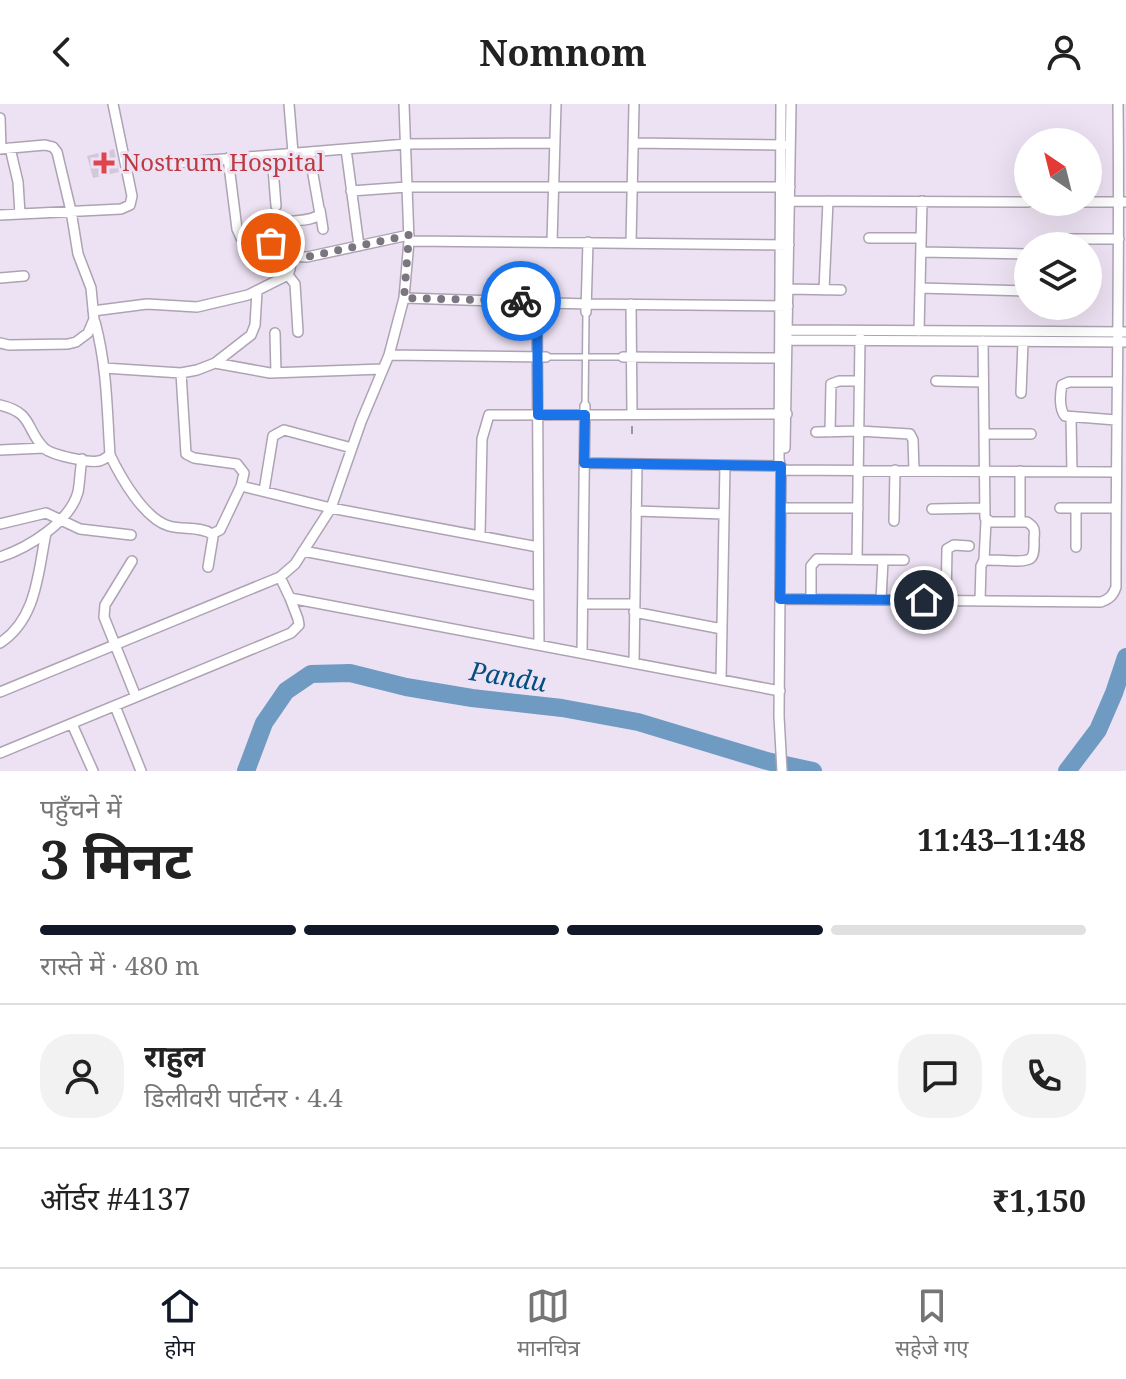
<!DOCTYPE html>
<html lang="hi">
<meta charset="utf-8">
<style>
body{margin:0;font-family:"Noto Serif","Noto Sans Devanagari",serif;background:#f2f2f2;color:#222;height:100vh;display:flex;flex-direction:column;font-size:30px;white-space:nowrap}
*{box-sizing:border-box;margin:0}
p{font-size:26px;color:#767676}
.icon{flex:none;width:44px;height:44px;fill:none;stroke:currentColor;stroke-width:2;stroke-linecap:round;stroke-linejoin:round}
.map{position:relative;height:667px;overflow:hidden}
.panel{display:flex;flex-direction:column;background:#fff;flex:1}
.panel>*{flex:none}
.needle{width:52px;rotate:325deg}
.fabs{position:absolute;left:1014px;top:24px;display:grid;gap:16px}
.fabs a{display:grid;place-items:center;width:88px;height:88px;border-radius:50%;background:#fff;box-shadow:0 8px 32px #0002;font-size:40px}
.pin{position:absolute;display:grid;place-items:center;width:68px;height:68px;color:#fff;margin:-34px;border:4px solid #fff;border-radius:50%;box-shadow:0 2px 8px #0007}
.courier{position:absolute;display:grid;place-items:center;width:80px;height:80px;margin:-40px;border:6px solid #1a73e8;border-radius:50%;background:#fff;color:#222;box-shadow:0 2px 10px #0007}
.head em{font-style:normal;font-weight:700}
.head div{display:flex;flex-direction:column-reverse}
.head{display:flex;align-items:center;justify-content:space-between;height:136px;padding:0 40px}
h1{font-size:52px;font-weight:700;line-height:60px}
.bar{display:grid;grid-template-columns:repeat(4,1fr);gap:12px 8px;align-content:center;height:96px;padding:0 40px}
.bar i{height:10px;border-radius:6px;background:#e0e0e0}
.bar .current{background:#111827}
.bar p{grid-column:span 4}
.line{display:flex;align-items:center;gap:20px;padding:0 40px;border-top:2px solid #e0e0e0}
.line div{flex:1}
.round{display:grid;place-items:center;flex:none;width:84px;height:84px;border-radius:32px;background:#f2f2f2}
header{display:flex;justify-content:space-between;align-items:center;height:104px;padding:0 40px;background:#fff;font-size:36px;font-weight:700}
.tabs{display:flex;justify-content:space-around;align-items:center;height:112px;border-top:2px solid #e0e0e0;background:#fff;font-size:22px;color:#767676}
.tabs a{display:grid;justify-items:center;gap:4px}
.tabs .current{color:#111827}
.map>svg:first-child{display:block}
</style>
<header><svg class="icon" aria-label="back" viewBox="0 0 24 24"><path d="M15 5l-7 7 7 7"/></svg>Nomnom<svg class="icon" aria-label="person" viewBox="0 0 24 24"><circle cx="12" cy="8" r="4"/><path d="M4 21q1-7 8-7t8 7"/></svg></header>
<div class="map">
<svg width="1126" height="667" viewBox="0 0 1126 667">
<rect width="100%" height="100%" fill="#ede2f3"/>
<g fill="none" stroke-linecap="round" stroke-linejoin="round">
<!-- river -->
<path stroke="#6f9ac2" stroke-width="18" d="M246,667L264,619L286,587L311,570L350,569L406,583L472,594L562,604L638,618L767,657L813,667
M1067,667L1098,626L1114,589L1126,553"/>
</g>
<!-- building -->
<path fill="#d2c8d9" d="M114,45L119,68L93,74L87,52Z"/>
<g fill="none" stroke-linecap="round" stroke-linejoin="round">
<!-- lane casing -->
<g stroke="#ada3b3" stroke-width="8">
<path id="lane" d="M547,253H623
M585,302L586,209"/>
</g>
<!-- street casing -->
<g stroke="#ada3b3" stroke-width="12">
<path id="street" d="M289,0L293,49
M781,0L779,355L781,366L779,612L782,667
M0,14L1,45
M633,39L783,41
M10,44L18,78L20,110
M0,45L45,41L53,43L57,48L71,107L78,150L91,184L94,215L88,229L76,238L68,240L9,241L0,239
M346,45L359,142
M272,51L276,102
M228,54L237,125L241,134C249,135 259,132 267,136C285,145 283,153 307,153L409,131
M126,63L406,40L555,39
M351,87L407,83H790
M789,97L1028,98
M1049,98H1126
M320,106L323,125
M0,111L121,105L130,101L132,92L113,0
M869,134H921
M1060,135H1119
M409,137L789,141
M552,138L556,0
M271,139C271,137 273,127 274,125C282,112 308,121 320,110L309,48
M631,139L634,0
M921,148L1028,150
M288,171L295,180L298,228
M0,174L24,172
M920,184L1028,187
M788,185L841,186
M824,186L828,97
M404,194L587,200L788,202
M537,198L539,541
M631,200L632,309
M93,207L147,200L197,203L248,191L288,171L290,165L292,152
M586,208L588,138
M788,226L1126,228
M919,227L922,97
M275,229L276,269
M788,236L1126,238
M389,251L546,253
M623,253L780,254
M215,259L251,231L255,221L257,187
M104,264L181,269L197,266L215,259L270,269L383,265
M181,269L186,350L194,354L237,360L244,369L241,382L222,422L220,426L212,430
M936,277L983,278
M1021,289L1023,238
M0,301C34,309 25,325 44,344C51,351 89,359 99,357C104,356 105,354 110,351C107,306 107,262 95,218
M1071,313L1072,368
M1116,316L1065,312C1059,305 1060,290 1062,281L1069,278H1116
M816,328L859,327L910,330L913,336L914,366
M830,328L831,280L839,277H859
M984,330H1031
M785,344L791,0
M0,346L44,344
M110,351C120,372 144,415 169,422C183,426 200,422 212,430L213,433L208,463
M584,359L781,362
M781,366L1116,368
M241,382L331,404L538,443
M264,387L273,332L284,326L352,344
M781,404H858
M1060,404H1116
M932,405L984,404
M636,407L724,410
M894,417L895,366
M1020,418V367
M0,420L46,409L80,425L131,431
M480,431L482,335L489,311L787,310
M1076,443V404
M303,447L538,492
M0,453C28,444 70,418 78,388C80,377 80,366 82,355
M857,455L860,234
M984,456L986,417
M132,457L105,501L104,513L136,593
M280,473L290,494L780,587
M780,495L1101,498C1109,495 1113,492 1116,483C1116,322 1120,161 1118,0
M811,495V462L817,455L904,456
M881,496L883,456
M946,497L947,445L954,441L969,442
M980,497L981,462L984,456C993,455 1025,460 1031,454C1035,450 1034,440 1034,435C1035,426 1035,423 1027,418H991L985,414L983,237
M583,500H635
M634,508L722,525
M0,539C37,515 38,468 46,429
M582,549L585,302
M634,559L637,360
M721,576L725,361
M0,588L280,473L295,460L331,404L361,318L389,251L404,194L409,137L404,0
M115,602L141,667
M72,620L93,667
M0,649L291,529L299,521L298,515L290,494"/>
</g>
<!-- path -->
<path stroke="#9c94a1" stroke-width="2" stroke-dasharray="8 4" stroke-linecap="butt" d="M632,330V318"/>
<!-- lane -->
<use href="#lane" stroke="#fff" stroke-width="5"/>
<!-- street -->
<use href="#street" stroke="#fff" stroke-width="9"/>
</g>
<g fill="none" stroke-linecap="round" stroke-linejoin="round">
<!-- done -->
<path stroke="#7b757f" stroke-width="8" stroke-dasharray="0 14.4" d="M271,139L287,151L307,153L409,131L404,194L521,197"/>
<!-- route -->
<path stroke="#1a73e8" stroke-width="10" d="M521,197L537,198L538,311H585L584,359L781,362L780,495L924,496"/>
</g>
<!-- markers -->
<path fill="#e0444e" stroke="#ede2f3" stroke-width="3" d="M100 47h8v8h8v8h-8v8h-8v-8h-8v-8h8z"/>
<g text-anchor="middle" stroke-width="6" stroke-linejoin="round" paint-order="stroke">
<!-- health labels -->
<g font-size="24" fill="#be3a42" stroke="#ede2f3" text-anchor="start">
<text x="122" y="67">Nostrum Hospital</text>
</g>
<!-- water labels -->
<g font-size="26" font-style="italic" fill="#034d80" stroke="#ede2f3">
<text transform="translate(508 573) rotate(9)" y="9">Pandu</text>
</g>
</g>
</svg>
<div class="fabs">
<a><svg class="needle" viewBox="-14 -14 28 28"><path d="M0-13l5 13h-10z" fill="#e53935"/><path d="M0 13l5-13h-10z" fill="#767676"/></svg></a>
<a><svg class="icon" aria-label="layers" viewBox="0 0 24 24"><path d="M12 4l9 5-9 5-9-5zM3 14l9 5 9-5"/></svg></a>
</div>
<div class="pin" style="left:271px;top:139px;background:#ea580c"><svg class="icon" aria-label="bag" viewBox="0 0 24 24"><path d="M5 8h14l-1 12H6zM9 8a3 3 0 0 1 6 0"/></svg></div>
<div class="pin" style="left:924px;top:496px;background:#1f2937"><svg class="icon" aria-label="home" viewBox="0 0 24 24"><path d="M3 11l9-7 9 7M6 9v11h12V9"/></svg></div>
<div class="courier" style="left:521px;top:197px"><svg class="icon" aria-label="bike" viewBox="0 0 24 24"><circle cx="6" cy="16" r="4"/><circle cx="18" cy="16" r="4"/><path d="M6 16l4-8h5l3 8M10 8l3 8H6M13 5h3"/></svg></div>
</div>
<section class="panel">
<div class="head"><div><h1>3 मिनट</h1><p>पहुँचने में</p></div><em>11:43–11:48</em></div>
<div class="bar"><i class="current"></i><i class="current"></i><i class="current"></i><i></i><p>रास्ते में · 480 m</p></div>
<div class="line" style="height:144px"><a class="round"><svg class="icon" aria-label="person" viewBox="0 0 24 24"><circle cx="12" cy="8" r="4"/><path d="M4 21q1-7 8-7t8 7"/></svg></a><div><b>राहुल</b><p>डिलीवरी पार्टनर · 4.4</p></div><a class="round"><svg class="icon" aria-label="chat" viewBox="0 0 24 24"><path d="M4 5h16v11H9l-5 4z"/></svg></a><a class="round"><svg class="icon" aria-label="phone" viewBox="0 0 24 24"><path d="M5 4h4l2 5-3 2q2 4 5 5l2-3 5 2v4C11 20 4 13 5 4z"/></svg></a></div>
<div class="line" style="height:104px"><div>ऑर्डर #4137</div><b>₹1,150</b></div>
</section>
<nav class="tabs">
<a class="current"><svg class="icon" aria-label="home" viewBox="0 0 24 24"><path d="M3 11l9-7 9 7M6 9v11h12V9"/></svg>होम</a>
<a><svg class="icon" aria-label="map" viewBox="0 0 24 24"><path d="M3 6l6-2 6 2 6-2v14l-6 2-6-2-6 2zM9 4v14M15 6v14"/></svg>मानचित्र</a>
<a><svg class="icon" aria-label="saved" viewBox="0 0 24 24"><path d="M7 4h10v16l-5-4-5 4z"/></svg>सहेजे गए</a>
</nav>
